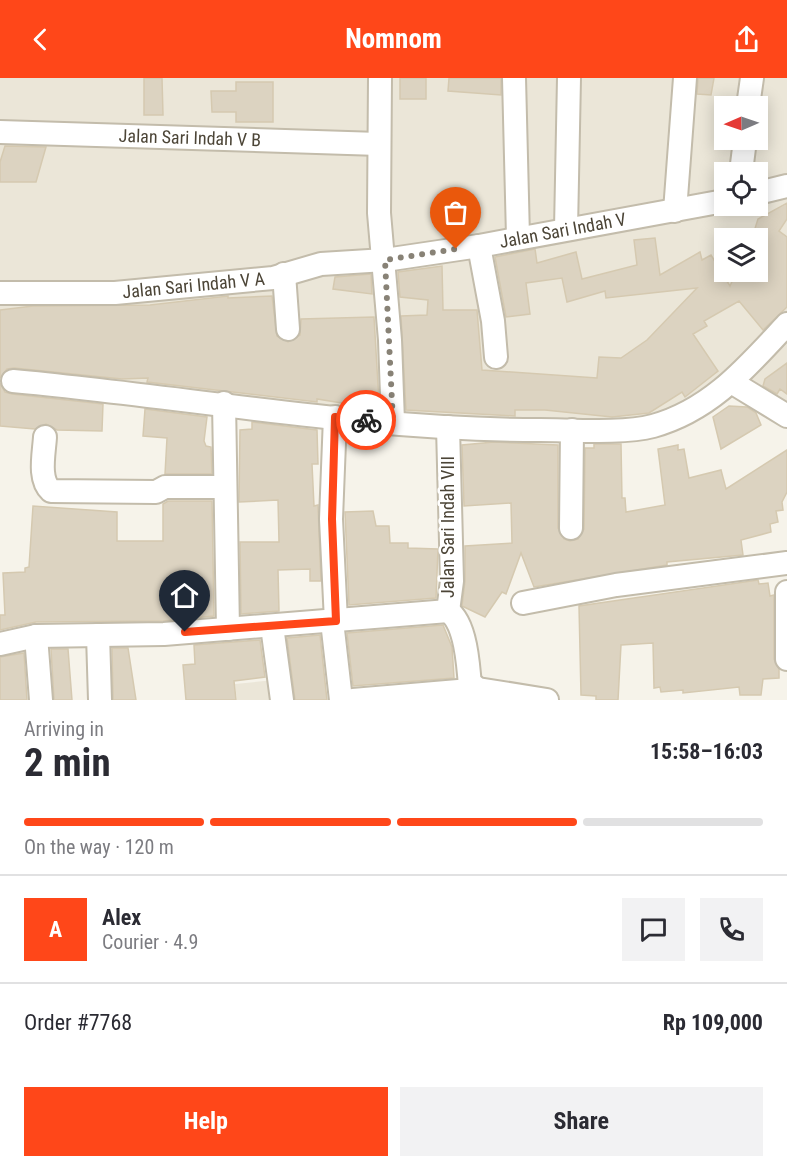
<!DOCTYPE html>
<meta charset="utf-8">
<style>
body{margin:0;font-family:"Roboto Condensed",sans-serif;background:#f2f2f3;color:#2b2b33;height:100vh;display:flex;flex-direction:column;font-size:22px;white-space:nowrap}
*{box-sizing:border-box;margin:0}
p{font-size:20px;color:#7c7c81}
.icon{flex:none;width:33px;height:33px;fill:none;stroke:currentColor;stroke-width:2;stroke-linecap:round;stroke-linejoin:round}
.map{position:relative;height:622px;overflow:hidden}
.drawer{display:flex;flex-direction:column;background:#fff;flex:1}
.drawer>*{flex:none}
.needle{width:39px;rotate:268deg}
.fabs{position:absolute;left:714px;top:18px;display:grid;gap:12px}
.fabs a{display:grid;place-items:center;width:54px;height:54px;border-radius:0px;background:#fff;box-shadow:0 3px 15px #0003;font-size:30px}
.pin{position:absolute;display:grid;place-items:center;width:51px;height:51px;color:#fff;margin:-62px -26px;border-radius:50% 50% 50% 0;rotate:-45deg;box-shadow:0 0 6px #0007}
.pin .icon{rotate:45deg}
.courier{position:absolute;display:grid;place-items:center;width:60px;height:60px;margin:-30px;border:4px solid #ff4719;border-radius:50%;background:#fff;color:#222;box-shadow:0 2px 8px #0007}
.summary em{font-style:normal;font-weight:700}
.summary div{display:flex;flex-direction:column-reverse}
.summary{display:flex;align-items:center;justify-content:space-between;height:102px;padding:0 24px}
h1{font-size:39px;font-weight:700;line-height:45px}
.bar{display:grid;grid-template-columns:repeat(4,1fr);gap:9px 6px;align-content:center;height:72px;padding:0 24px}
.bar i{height:8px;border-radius:4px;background:#e1e1e2}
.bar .current{background:#ff4719}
.bar p{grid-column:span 4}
.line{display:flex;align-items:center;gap:15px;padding:0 24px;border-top:2px solid #e1e1e2}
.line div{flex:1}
.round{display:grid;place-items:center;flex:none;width:63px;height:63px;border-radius:0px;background:#f2f2f3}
.primary-button{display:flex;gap:12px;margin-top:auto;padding:12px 24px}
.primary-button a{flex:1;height:69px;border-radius:0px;background:#ff4719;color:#fff;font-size:24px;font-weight:700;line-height:69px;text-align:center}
.primary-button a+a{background:#f2f2f3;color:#2b2b33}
header{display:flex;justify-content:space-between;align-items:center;height:78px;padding:0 24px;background:#ff4719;color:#fff;font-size:27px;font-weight:700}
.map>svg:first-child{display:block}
</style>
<header><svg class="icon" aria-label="back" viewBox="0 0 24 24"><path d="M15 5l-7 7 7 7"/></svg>Nomnom<svg class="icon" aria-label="share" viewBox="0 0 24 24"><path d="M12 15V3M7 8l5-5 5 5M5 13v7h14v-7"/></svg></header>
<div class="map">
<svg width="787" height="622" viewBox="0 0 787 622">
<rect width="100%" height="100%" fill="#f6f3ea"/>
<!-- residential -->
<path fill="#ebe6d8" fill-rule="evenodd" d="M0,0H787V324L743,296L650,347L429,341L0,295ZM724,28H758V62H724ZM724,94H758V128H724ZM724,160H758V194H724Z
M275,602L290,622H237L235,606Z"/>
<!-- building -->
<path fill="#dcd3c1" stroke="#d5c9b0" stroke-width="1.5" d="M144,0H162L163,37H144Z
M400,0H426V21H400Z
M449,0H501V17L448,13Z
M698,0H714L711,17L697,16Z
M236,4H273V44H236V34H212L211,13H236Z
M5,68L46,69L36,104H0V84Z
M787,125V141L779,153L787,159V229L763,252L739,223L704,243L707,248L693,256L718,293L685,319L682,314L649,335L612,339L545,332H515V338L406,332L401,238L427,237L428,222L400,219L398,194L442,188L443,232H477L482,292L597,300L599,279L621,280L647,262L697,210L606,220L605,213L567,224L562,200L526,205L530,236L506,239L495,179L535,171L537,185L576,174L582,201L637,187L634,162L655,160L660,197L700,174L702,182L711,177L730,208L736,194H758V160H752L758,141Z
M371,196L372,216L333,211L335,199Z
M228,218V220L272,218L277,258L288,264L300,257L301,241L374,239L379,324L348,326L317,321V324L147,304L148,300L122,301L14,290L7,291L0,300V232L33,228L150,227Z
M787,285V316L780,311L777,316L763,308L765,301Z
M0,305L5,314L12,316L103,326L102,353L57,352L46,346L35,351L0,348Z
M729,328L747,329L756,335L761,347L721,371L713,339Z
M145,331L207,339L204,363L206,368L211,369L212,396H165L167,360L143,358Z
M252,344L317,352L318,386H312L314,428L318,427L321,503H310V491L278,492L279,533L241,536L240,464H279L278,422L239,424L240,352L252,351Z
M494,364L558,367V450L564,461L570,463L578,461L584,451L585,370H594V366H621L622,420H625L626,434L665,427L658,371L678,367V372L684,371L689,400L721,392L726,411L787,372V414L782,424L783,432L776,433L778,444L770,446L771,454L741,462L743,477L667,484V487L534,509L521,475L506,516L502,514L485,539L462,528L465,503V468L512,465L511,425L464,428L462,367Z
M168,423H212L214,538L163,543L36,544L0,552V537H5L3,495L25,494V490L29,489L33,428L117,434V463H163V426Z
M373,433L376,448H389L390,465H408V470L438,471L436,520L349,527L345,434Z
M758,502L759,506L768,505L770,518L774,517V581L779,591V600L763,601L761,617H740L739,609L683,615V612L661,614L660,609L654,610L653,565L621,567L618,622H596V618L581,617L579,528Z
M443,547L452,569L454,600L353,608L347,555Z
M320,557L327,622H295L287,560Z
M260,562L265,599L234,603L236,622H186L183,587L195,586L194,567Z
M112,570H128L136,622H113Z
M51,571H68L72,622H54Z
M24,575L27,622H0V579Z"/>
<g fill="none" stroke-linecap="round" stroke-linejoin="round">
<!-- minor casing -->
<g stroke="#c3bcab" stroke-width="26">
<g id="minor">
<path d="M380,0L379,135L390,262L393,344"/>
<path d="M514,0L518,159"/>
<path d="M748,28L752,0"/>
<path id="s1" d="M0,54L379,66"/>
<path d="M741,94L745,62"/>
<path d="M758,115L787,108"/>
<path d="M675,133L685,0"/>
<path d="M566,151L569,0"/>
<path d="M479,168L493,243L496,279"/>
<path d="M284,196L288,251"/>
<path id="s2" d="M0,215H115L273,200L321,186L385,182L479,168L724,123"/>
<path d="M13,303C188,319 363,352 540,352C571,352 623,356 653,348C711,332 747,289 787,246"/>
<path d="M733,305L787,338"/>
<path d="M224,325L228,551"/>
<path d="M335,339L331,441L336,543"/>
<path d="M45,359C44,376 38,401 51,413L156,414L165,409H225"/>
<path d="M571,450L572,352"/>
<path d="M787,514V581"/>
<path d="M523,525L616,507L787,485"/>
<path d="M448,533L452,503L448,349"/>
<path d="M448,533C468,546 469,598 471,622"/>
<path d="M332,543L341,622"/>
<path d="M272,548L282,622"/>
<path d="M98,557L100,622"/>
<path d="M36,558L41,622"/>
<path d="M0,566L36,558L164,556L448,533"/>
<path d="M470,605L478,611L547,622"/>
<path d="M353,622L470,612"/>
</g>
</g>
<!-- minor -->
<use href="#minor" stroke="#fff" stroke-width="22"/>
</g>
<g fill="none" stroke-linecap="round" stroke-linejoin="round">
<!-- done -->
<path stroke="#888276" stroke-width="6" stroke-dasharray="0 10.8" d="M366,342L393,344L385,182L456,171"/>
<!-- route -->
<path stroke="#ff4719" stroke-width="8" d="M185,554L336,543L332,441L335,339L366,342"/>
</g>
<g text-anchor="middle" stroke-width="5" stroke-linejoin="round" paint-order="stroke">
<!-- street labels -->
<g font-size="18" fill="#4c4537" stroke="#fff">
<text dy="6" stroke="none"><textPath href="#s1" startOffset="190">Jalan Sari Indah V B</textPath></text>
<text dy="6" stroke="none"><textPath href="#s2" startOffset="568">Jalan Sari Indah V</textPath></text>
<text dy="6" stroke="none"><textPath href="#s2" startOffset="194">Jalan Sari Indah V A</textPath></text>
<text transform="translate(448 449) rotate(-90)" y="6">Jalan Sari Indah VIII</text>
</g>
</g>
</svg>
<div class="fabs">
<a><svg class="needle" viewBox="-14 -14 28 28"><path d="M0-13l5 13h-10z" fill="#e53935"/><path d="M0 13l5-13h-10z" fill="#7c7c81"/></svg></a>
<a><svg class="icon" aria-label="locate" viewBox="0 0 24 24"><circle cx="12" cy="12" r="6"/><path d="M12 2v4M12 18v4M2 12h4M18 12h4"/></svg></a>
<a><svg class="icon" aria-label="layers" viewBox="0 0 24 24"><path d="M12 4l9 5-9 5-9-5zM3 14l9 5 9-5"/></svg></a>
</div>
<div class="pin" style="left:456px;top:171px;background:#ea580c"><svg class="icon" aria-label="bag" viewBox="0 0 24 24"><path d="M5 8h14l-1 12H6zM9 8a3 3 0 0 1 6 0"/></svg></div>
<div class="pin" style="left:185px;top:554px;background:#1f2937"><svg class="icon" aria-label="home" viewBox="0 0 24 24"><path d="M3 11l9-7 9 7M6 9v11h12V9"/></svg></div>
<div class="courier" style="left:366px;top:342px"><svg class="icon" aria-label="bike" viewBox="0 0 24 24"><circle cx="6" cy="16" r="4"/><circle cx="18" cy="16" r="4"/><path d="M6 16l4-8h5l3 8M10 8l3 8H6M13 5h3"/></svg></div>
</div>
<section class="drawer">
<div class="summary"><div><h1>2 min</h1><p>Arriving in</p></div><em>15:58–16:03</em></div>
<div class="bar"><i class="current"></i><i class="current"></i><i class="current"></i><i></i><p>On the way · 120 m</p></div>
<div class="line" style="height:108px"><b class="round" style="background:#ff4719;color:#fff">A</b><div><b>Alex</b><p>Courier · 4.9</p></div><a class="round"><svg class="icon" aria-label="chat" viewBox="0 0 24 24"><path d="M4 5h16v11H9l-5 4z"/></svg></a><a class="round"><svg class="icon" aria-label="phone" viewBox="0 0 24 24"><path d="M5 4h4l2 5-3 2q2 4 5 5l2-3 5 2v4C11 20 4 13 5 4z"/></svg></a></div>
<div class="line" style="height:78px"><div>Order #7768</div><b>Rp 109,000</b></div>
<div class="primary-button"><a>Help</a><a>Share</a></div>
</section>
